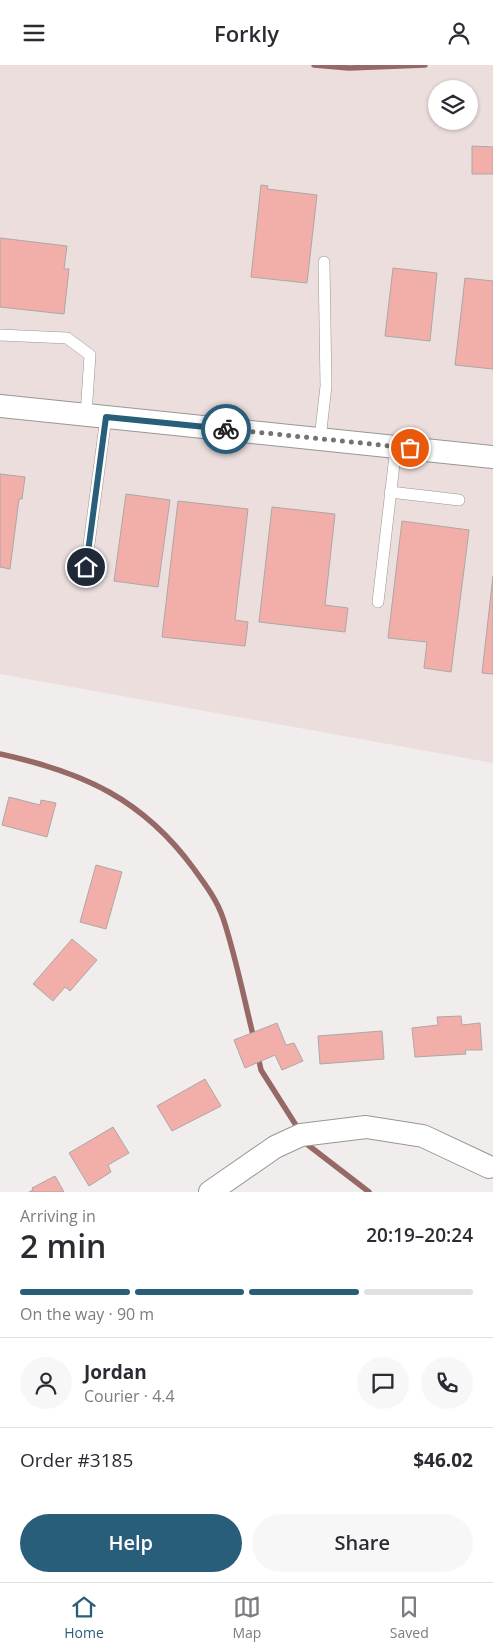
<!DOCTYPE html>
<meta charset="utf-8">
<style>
body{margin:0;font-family:"Open Sans",sans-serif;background:#f7f7f7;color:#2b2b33;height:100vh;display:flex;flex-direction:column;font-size:19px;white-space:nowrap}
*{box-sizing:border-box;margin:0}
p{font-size:16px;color:#7c7c81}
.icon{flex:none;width:28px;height:28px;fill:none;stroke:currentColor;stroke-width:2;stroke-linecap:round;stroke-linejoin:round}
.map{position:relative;height:1127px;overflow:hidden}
.sheet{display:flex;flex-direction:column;background:#fff;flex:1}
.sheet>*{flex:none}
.buttons{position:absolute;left:428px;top:15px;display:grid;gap:10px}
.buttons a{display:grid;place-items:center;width:50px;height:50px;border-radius:50%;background:#fff;box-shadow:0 1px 4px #0004;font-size:25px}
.pin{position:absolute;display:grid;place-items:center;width:42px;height:42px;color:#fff;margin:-21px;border:2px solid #fff;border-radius:50%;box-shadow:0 1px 5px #0007}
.courier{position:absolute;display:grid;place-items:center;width:50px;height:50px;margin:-25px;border:4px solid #295e7a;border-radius:50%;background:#fff;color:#222;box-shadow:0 1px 6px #0007}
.overview em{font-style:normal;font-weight:600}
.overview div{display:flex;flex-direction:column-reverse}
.overview{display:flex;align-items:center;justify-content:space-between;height:85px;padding:0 20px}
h1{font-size:32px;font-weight:600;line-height:38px}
.bar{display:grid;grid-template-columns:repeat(4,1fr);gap:8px 5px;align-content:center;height:60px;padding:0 20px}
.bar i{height:6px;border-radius:4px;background:#e1e1e2}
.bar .current{background:#295e7a}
.bar p{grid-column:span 4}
.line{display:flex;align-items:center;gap:12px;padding:0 20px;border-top:1px solid #e1e1e2}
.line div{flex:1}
.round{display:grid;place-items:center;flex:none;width:52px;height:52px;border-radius:26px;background:#f7f7f7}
.button{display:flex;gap:10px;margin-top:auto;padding:10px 20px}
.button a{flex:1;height:58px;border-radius:30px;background:#295e7a;color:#fff;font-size:20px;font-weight:600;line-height:58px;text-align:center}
.button a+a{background:#f7f7f7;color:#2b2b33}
header{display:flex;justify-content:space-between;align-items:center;height:65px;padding:0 20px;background:#fff;font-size:22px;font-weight:600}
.dock{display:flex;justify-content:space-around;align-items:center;height:70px;border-top:1px solid #e1e1e2;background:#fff;font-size:14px;color:#7c7c81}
.dock a{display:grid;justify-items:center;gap:2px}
.dock .current{color:#295e7a}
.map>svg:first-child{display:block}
</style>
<header><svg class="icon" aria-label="menu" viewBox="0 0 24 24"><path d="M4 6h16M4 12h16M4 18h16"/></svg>Forkly<svg class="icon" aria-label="person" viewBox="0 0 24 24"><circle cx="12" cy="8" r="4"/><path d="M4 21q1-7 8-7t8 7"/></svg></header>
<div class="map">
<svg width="493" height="1127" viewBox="0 0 493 1127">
<rect width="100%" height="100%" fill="#f0edec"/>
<!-- built -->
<path fill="#ebdedd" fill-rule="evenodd" d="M0,0H493V698L0,609ZM436,24H469V56H436Z"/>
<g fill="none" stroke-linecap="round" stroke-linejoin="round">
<!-- stream -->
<path stroke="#976966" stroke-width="5.5" d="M314,0L349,3L425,0
M0,689C83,707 143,734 194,804C205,819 217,835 223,853C236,892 244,934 254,974
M258,991L261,1005L299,1065
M305,1075L308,1080L369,1127"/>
</g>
<!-- building -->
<path fill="#f2afa9" stroke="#aba8a7" d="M472,81L493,82V109H472Z
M261,120L268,121L267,124L317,130L307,218L251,212Z
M0,173L67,181L64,204H69L64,249L0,242Z
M393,203L437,208L430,276L385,271Z
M465,213L493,216V304L455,300Z
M0,409L25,412L22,434H19L10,504L0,502Z
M126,429L170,435L158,522L114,516Z
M178,436L248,444L235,555L248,557L245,581L162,572Z
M272,442L335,449L325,540L348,543L345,567L259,557Z
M402,456L469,465L451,607L424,603L427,577L388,573Z
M493,511V609L482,608Z
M9,732L40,740L41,735L56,738L47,772L2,760Z
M96,800L122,807L106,864L80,857Z
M72,874L97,895L70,926L65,922L53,936L33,919Z
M461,951L462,960L480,958L482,985H465L466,989L415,992L412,963L438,960L437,952Z
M277,958L286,980L294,978L303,996L282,1005L275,990L245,1003L234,975Z
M382,966L384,994L320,999L318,971Z
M205,1014L221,1041L172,1066L157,1041Z
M113,1062L129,1088L108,1100L111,1107L89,1121L69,1088Z
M55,1111L64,1127H29L33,1125L32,1123Z"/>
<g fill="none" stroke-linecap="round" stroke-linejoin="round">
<!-- lane casing -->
<g stroke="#999695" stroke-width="12">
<path id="lane" d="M0,270L67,273L90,290L86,350
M320,374L326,321L324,197
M390,427L459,435
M86,502L106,352
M378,537L396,382"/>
</g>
<!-- street casing -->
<g stroke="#999695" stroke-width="24">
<path id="street" d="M0,341L493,392
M210,1127L275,1082L301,1070L366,1062L423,1071L489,1102"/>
</g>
<!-- lane -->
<use href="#lane" stroke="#fff" stroke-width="11"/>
<!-- street -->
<use href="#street" stroke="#fff" stroke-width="22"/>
</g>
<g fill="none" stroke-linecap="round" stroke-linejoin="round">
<!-- done -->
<path stroke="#747272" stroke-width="5" stroke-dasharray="0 9" d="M226,364L410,383"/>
<!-- route -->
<path stroke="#295e7a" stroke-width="6" d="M86,502L106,352L226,364"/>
</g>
</svg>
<div class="buttons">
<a><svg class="icon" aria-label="layers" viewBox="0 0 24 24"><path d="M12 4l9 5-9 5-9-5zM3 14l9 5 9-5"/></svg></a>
</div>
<div class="pin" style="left:410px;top:383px;background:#ea580c"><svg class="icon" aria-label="bag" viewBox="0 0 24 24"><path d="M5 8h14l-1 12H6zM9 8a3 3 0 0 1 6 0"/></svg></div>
<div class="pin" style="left:86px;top:502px;background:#1f2937"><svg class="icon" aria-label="home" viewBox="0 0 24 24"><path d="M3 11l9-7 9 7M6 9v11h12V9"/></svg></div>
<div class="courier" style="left:226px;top:364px"><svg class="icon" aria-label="bike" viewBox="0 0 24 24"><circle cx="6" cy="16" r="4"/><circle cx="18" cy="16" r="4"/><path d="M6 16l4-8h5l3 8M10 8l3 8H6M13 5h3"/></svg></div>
</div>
<section class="sheet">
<div class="overview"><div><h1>2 min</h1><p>Arriving in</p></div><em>20:19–20:24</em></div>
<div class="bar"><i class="current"></i><i class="current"></i><i class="current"></i><i></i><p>On the way · 90 m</p></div>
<div class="line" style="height:90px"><a class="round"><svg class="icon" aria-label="person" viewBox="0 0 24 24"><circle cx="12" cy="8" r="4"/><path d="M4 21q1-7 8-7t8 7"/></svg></a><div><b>Jordan</b><p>Courier · 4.4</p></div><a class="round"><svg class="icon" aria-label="chat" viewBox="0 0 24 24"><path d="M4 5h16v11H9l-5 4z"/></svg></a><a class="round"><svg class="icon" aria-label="phone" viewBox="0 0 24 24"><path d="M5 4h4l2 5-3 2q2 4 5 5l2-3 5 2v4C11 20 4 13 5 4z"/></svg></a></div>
<div class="line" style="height:65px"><div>Order #3185</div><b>$46.02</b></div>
<div class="button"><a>Help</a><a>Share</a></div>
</section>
<nav class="dock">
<a class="current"><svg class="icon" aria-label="home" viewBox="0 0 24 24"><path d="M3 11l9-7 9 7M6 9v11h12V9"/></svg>Home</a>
<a><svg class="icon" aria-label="map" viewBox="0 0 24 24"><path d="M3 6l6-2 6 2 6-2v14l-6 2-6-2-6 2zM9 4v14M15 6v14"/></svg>Map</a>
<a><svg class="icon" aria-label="saved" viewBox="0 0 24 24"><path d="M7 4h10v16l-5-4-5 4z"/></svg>Saved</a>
</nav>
